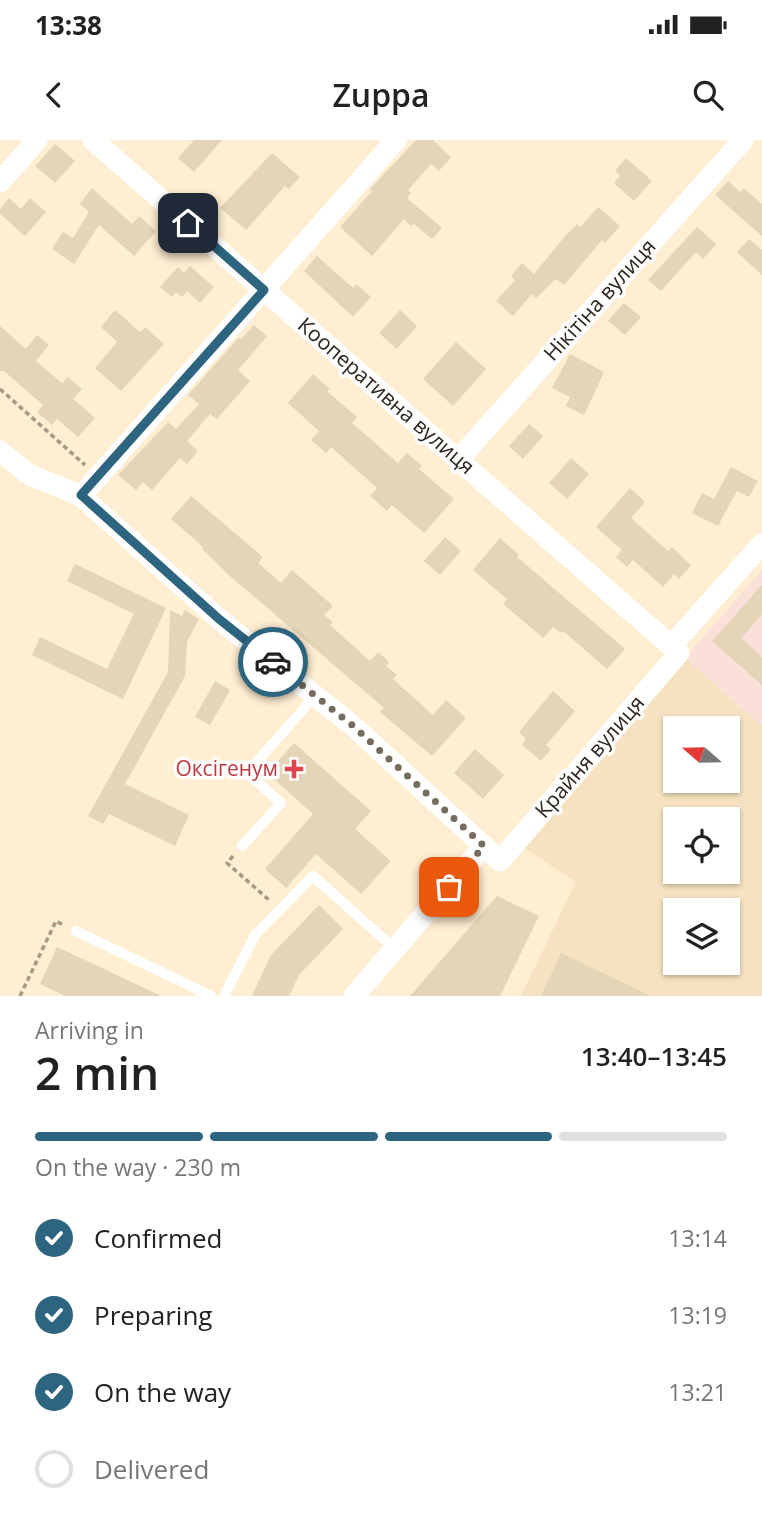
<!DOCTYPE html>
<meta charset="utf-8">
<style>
body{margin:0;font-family:"Open Sans",sans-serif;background:#f6f6f6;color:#222;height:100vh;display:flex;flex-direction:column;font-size:26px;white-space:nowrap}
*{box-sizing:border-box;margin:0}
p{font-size:23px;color:#767676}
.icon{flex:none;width:38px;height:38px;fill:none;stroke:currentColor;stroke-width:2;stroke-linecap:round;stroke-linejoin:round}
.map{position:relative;height:856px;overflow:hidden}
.side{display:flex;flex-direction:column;background:#fff;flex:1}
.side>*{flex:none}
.needle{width:46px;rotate:290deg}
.fabs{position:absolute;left:663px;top:576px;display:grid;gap:14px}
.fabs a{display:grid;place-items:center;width:77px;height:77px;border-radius:0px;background:#fff;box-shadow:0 2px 5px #0004;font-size:35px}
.pin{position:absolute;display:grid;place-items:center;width:60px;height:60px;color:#fff;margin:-30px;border-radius:14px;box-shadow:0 4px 10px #0006}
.courier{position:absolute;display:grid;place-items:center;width:70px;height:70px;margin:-35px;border:5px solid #2d647f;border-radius:50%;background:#fff;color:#222;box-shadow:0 2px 9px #0007}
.head em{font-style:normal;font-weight:600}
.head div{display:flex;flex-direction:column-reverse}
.head{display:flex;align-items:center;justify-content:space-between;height:119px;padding:0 35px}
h1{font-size:46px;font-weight:600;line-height:52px}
.bar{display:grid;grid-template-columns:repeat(4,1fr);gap:10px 7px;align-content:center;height:84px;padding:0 35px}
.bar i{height:9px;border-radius:5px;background:#e0e0e0}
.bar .active{background:#2d647f}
.bar p{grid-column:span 4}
ol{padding:0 35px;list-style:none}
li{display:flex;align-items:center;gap:21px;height:77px}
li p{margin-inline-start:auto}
li .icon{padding:7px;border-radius:50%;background:#2d647f;color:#fff;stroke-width:4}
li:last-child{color:#767676}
li i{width:38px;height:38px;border:4px solid #e0e0e0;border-radius:50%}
.status{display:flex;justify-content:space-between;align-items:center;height:49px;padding:0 35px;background:#fff;direction:ltr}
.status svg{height:19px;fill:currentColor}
header{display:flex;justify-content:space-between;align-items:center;height:91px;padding:0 35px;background:#fff;font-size:32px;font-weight:600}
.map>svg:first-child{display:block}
</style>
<div class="status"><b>13:38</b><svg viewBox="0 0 49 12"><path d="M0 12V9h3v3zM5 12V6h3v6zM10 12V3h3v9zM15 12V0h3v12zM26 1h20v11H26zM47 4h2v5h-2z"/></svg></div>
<header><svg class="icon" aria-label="back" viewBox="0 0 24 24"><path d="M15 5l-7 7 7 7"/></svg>Zuppa<svg class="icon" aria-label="search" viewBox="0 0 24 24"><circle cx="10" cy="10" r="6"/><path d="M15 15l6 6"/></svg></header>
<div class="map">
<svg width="762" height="856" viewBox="0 0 762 856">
<rect width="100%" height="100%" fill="#ffeed2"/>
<!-- built -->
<path fill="#f6e2c0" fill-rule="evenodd" d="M685,518L762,586V856H521L576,742L523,707ZM676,588H728V640H676ZM676,679H728V732H676ZM676,770H728V822H676Z"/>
<!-- industrial -->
<path fill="#fae0d9" d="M762,430V586L685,518Z"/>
<!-- building -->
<path fill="#e4d4b8" d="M194,0H222L194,32L178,18Z
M416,0H433L451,17L439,31L431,24L408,50L411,53L407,58L442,88L432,99L414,84L411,86L404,79L372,116L340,87L372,51L370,49Z
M55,4L75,21L55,43L35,26Z
M272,13L300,37L289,49L285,46L246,90L220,68Z
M626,18L652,41L634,61L614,43L620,36L615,31Z
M728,41L740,52L744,48L762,64V96L715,55Z
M92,48L132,84L139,76L156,91L134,116L99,85L74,124L52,109L63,92L73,98L89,72L80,64Z
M9,58L21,69L30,58L46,72L25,96L0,74V69Z
M598,67L620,86L605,103L602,100L564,145L556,139L536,158L532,154L513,176L496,161L515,140L511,136L522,123L534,134L566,95L577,84L580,87Z
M697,87L716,104L703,119L696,112L661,151L648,140Z
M749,99L762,110V135L737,112Z
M317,116L353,148L356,144L371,157L353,177L304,131Z
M190,126L214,147L200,163L187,151L182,157L176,152L172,157L160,147L178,127L184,133Z
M624,163L641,177L625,195L608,181Z
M115,170L140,192L145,187L164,204L121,251L95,228L117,202L101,187Z
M400,170L417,186L397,209L379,193Z
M254,185L267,196L238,230L250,241L217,279L210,274L187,301L198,311L187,324L180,318L152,350L143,342L136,350L118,335L168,282L176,289L199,264L188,255L239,197L241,199Z
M0,186L26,209L37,195L49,205L36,221L62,243L68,237L82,249L73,259L95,278L78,297L57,279L52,285L37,272L43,265L4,231H0Z
M456,202L486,229L453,266L423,239Z
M570,214L604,232L584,275L566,266L570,257L552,248Z
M313,234L330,249L327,251L357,277L352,283L398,323L407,313L422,326L419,329L454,359L424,393L392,365L387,371L370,356L377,348L331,307L326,313L311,300L319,291L288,263Z
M529,284L543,296L523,319L509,306Z
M571,318L589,334L567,359L549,343Z
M731,327L758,341L749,357L737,351L718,386L692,373L702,353L714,359Z
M630,348L645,362L631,378L668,411L672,407L691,425L679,439L674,434L663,447L633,420L627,427L616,417L622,410L596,387Z
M191,356L263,417L258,423L281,443L292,430L333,466L324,475L333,482L330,485L370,521L378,512L389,522L386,526L397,535L393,539L433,575L446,560L466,578L432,616L380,572L384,568L230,436L202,409L203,407L171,379Z
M445,397L461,411L440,435L424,421Z
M500,398L519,415L517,417L625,509L607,529L563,491L561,493L553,487L543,498L503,464L507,459L473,430Z
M75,424L166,468L123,559L32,515L40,497L107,529L134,474L67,441Z
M762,445V475L741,498L762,517V545L712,501Z
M170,470L182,476L185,470L199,479L187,502L185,536L125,644L189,675L175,706L109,674L103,684L88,676L168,532Z
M215,541L230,550L210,585L195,577Z
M553,551L575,571L546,605L551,609L541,621L522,605L526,599L519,592Z
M294,603L371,671L355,689L391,721L361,754L316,714L286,748L265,729L313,674L267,633Z
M475,609L504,635L483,659L454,633Z
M497,756L539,776L500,856H410Z
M319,765L343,789L299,835L289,856H252L271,815Z
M57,807L100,827L161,856H65L40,844Z
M561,813L651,856H541Z"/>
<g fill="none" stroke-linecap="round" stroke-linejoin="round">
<!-- path -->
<path stroke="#a69985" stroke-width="3.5" stroke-dasharray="5 3.5" stroke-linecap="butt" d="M0,249L85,325
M233,716L227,723L269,760
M20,856L56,781L65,786"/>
<!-- service -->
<path stroke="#fff" stroke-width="10" d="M242,706L281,663L247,633L315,556
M76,791L211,856
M224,856L255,795L313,736L395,809"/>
<!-- minor -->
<path stroke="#fff" stroke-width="21" d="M0,42L37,0
M0,311L28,334L81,356L219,479L352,585L500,721L679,513L93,0
M458,320L743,0
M81,356L396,0
M671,506L762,404
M354,856L484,706"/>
</g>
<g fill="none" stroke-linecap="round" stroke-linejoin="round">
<!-- done -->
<path stroke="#766c5c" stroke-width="7" stroke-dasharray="0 12.6" d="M273,522L352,585L484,706L449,747"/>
<!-- route -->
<path stroke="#2d647f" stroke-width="9" d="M188,83L264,150L81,355L219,479L273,522"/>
</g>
<!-- markers -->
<path fill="#e0444e" stroke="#fdfdfd" stroke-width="2.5" d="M290.5 618.5h7v7h7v7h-7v7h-7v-7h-7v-7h7z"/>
<g text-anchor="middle" stroke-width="7" stroke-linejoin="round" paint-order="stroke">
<!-- street labels -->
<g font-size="21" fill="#2c261c" stroke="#fdfdfd">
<text transform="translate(600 160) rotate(-48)" y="7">Нікітіна вулиця</text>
<text transform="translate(386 256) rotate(41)" y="7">Кооперативна вулиця</text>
<text transform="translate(590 617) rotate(-49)" y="7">Крайня вулиця</text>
</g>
<!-- health labels -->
<g font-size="21" fill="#be3a42" stroke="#fdfdfd" text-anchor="end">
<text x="278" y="636">Оксігенум</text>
</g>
</g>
</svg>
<div class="fabs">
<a><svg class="needle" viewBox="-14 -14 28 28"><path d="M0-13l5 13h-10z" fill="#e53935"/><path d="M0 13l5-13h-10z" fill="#767676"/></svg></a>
<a><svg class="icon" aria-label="locate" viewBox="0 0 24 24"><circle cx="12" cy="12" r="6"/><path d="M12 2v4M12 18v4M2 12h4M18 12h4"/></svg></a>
<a><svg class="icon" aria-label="layers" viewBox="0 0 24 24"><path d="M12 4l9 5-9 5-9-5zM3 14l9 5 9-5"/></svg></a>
</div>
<div class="pin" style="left:449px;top:747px;background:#ea580c"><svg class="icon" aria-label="bag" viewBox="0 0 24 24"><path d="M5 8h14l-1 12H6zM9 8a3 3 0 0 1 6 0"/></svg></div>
<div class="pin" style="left:188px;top:83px;background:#1f2937"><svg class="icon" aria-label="home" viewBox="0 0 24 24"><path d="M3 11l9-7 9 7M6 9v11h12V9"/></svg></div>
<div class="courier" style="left:273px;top:522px"><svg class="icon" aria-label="car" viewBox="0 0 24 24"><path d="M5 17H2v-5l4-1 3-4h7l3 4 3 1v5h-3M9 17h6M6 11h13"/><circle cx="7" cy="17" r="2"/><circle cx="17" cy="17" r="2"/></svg></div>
</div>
<section class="side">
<div class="head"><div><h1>2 min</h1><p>Arriving in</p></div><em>13:40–13:45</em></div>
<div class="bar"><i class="active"></i><i class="active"></i><i class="active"></i><i></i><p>On the way · 230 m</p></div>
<ol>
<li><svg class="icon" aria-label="check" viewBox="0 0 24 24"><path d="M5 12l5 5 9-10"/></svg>Confirmed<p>13:14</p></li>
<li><svg class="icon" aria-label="check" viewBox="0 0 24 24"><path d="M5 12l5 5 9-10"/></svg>Preparing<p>13:19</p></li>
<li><svg class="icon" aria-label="check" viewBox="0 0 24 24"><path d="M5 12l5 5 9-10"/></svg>On the way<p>13:21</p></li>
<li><i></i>Delivered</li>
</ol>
</section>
